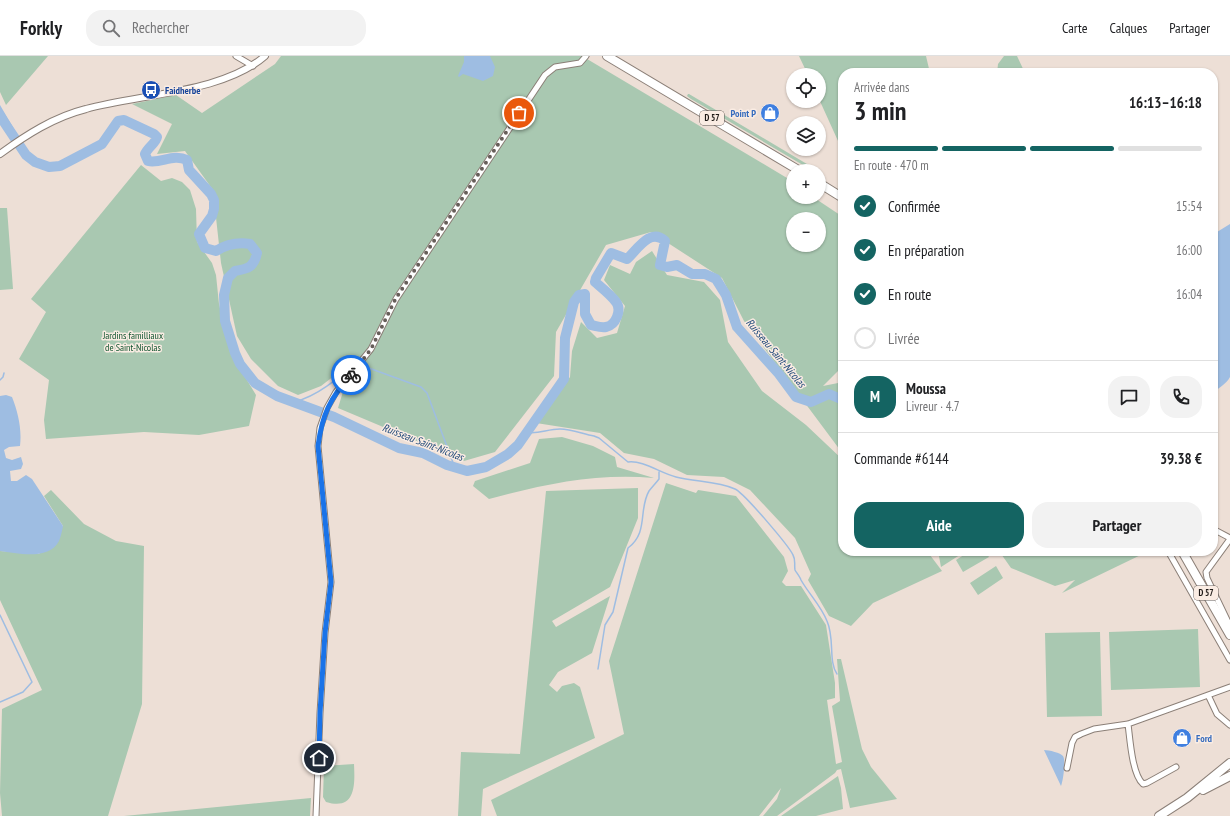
<!DOCTYPE html>
<html lang="fr">
<meta charset="utf-8">
<style>
body{margin:0;font-family:"PT Sans Narrow",sans-serif;background:#f2f2f2;color:#202124;height:100vh;display:flex;flex-direction:column;font-size:15px;white-space:nowrap}
*{box-sizing:border-box;margin:0}
p{font-size:13px;color:#757577}
.icon{flex:none;width:22px;height:22px;fill:none;stroke:currentColor;stroke-width:2;stroke-linecap:round;stroke-linejoin:round}
.map{position:relative;flex:1;overflow:hidden}
.sheet{position:absolute;left:838px;top:12px;width:380px;height:488px;display:flex;flex-direction:column;background:#fff;border-radius:16px;box-shadow:0 1px 3px #0004}
.sheet>*{flex:none}
.tools{position:absolute;left:786px;top:12px;display:grid;gap:8px}
.tools a{display:grid;place-items:center;width:40px;height:40px;border-radius:50%;background:#fff;box-shadow:0 1px 3px #0004;font-size:20px}
.pin{position:absolute;display:grid;place-items:center;width:34px;height:34px;color:#fff;margin:-17px;border:2px solid #fff;border-radius:50%;box-shadow:0 1px 4px #0007}
.courier{position:absolute;display:grid;place-items:center;width:40px;height:40px;margin:-20px;border:3px solid #1a73e8;border-radius:50%;background:#fff;color:#222;box-shadow:0 1px 5px #0007}
.head em{font-style:normal;font-weight:800}
.head div{display:flex;flex-direction:column-reverse}
.head{display:flex;align-items:center;justify-content:space-between;height:68px;padding:0 16px}
h1{font-size:26px;font-weight:800;line-height:30px}
.bar{display:grid;grid-template-columns:repeat(4,1fr);gap:6px 4px;align-content:center;height:48px;padding:0 16px}
.bar i{height:5px;border-radius:3px;background:#e0e0e0}
.bar .on{background:#146462}
.bar p{grid-column:span 4}
.line{display:flex;align-items:center;gap:10px;padding:0 16px;border-top:1px solid #e0e0e0}
.line div{flex:1}
.round{display:grid;place-items:center;flex:none;width:42px;height:42px;border-radius:16px;background:#f2f2f2}
ol{padding:0 16px;list-style:none}
li{display:flex;align-items:center;gap:12px;height:44px}
li p{margin-inline-start:auto}
li .icon{padding:4px;border-radius:50%;background:#146462;color:#fff;stroke-width:4}
li:last-child{color:#757577}
li i{width:22px;height:22px;border:2px solid #e0e0e0;border-radius:50%}
.cta{display:flex;gap:8px;margin-top:auto;padding:8px 16px}
.cta a{flex:1;height:46px;border-radius:16px;background:#146462;color:#fff;font-size:16px;font-weight:800;line-height:46px;text-align:center}
.cta a+a{background:#f2f2f2;color:#202124}
header{display:flex;align-items:center;gap:24px;box-sizing:border-box;height:56px;padding:0 20px;background:#fff;border-bottom:1px solid #e0e0e0}
header strong{font-size:19px}
nav{display:flex;gap:22px;margin-inline-start:auto;font-size:14px}
.search{width:280px;height:36px;background:#f2f2f2;display:flex;align-items:center;gap:10px;box-sizing:border-box;padding:0 14px;border-radius:16px;color:#757577;font-size:15px}
.map>svg:first-child{display:block}
</style>
<header>
<strong>Forkly</strong>
<div class="search"><svg class="icon" aria-label="search" viewBox="0 0 24 24"><circle cx="10" cy="10" r="6"/><path d="M15 15l6 6"/></svg>Rechercher</div>
<nav><a>Carte</a><a>Calques</a><a>Partager</a></nav>
</header>
<div class="map">
<svg width="1230" height="760" viewBox="0 0 1230 760">
<rect width="100%" height="100%" fill="#eddfd6"/>
<!-- green -->
<path fill="#a9c8b1" fill-rule="evenodd" d="M0,0H48L6,49L0,36Z
M281,0H582L787,122L793,126V141H813L843,161V310L823,330L843,326V398L744,265L722,222L651,176L606,189L556,276L554,320L495,396L464,405L338,352L352,306L321,330L298,339L278,330L251,303L237,280L221,207L213,134L185,95L157,98L172,68L132,48L176,39L202,57L275,8ZM793,163H819V189H793Z
M799,0H926L930,17H843V96L819,43V19H808Z
M1004,0H1017L1025,17H997L998,8Z
M688,38H689L817,114L813,115L691,43L687,40Z
M141,109L161,125L172,122L182,126L190,134L196,153L197,186L212,207L216,219L219,248L230,296L256,339L249,370L199,379L144,376L46,383L44,364L49,324L19,303L46,256L31,243Z
M0,152H7L13,233L0,234Z
M652,195L667,219L704,226L720,244L728,286L762,335L806,369L843,404V495H927L942,515L873,547L851,570L829,560L808,524L811,518L795,482L750,434L724,421L687,419L654,403L624,397L600,377L536,367L570,321L572,295L581,266L597,282L617,277L625,250L604,224L610,209L630,218L636,206Z
M562,381L593,390L615,401L617,411L654,422C596,417 545,428 489,443L473,430L475,425L530,407L539,383Z
M666,427L696,437L698,434L736,440L784,501L788,515L782,526L786,530H801L826,569L835,627V642L827,644L836,708L842,706L832,650L840,645L837,603H841L862,693L871,711L897,743L850,752L841,713L837,714L835,717L777,760H763L777,743L781,732L759,760H497L491,744L624,678L609,605Z
M638,432V462L610,531L552,565L556,571L610,540L592,597L558,616L549,629L557,636L562,630L574,627L580,631L595,682L483,733L481,760H458L461,696L520,698L546,435Z
M51,434L84,468L116,485L144,490L142,648L108,760H2L0,737L2,653L42,634L0,544V495L39,498L63,470L44,440Z
M938,495H966L941,511Z
M970,495H985L989,501L963,516L956,504Z
M999,495H1149L1062,537L1075,524L1055,530L1011,512Z
M996,510L1003,522L978,539L970,527Z
M1198,573L1200,631L1111,634L1109,576Z
M1100,576L1102,660L1047,661L1045,577Z
M354,708C355,729 356,755 326,746L323,741L324,710Z
M838,720L841,732L843,753L816,760H781Z
M311,742L310,760H124Z"/>
<!-- water -->
<path fill="#9ebde2" d="M464,0H490L495,11L493,20L483,25L463,18L459,21L458,20L464,6Z
M0,49L17,78L11,82L0,67Z
M1230,168V321C1226,329 1218,331 1213,338V200L1217,176Z
M6,339L12,341C18,356 22,373 20,390L9,391L4,394L6,402L12,404L21,401L23,408L21,413L10,415L11,425H17L26,419L32,423L63,470C62,475 61,480 59,485C49,505 17,497 0,495V340Z
M1044,694C1049,694 1061,697 1063,700C1066,704 1063,726 1061,730Z"/>
<g fill="none" stroke-linecap="round" stroke-linejoin="round">
<!-- stream -->
<path stroke="#9ebde2" stroke-width="1.5" d="M0,324L3,321L4,317
M294,346C318,340 337,323 355,307L421,331L427,337L455,412
M525,376C537,379 547,373 560,373C571,373 583,378 594,380L599,382L628,406C643,404 660,417 676,421C695,426 717,425 735,433C744,437 789,490 793,499C796,504 794,509 795,514C796,516 800,521 801,524C809,538 821,550 827,565C835,583 828,605 837,618
M0,559L32,626L23,636L0,646
M598,613L605,569L613,556L628,492C649,476 638,454 649,435C652,431 656,427 659,423V416"/>
<!-- river -->
<path stroke="#9ebde2" stroke-width="10" d="M0,60L26,99L35,106L49,111L60,110L102,88L118,65L124,64L154,78L157,81C156,87 148,91 145,98L148,105C161,108 173,97 187,104L189,114L211,138L214,144V153L212,160L199,178L205,192L216,195C227,188 237,186 250,188L257,197C254,211 248,213 235,215L228,222L224,239L225,265L235,297L240,308L255,327L277,340L334,361L399,392L423,397L447,409L467,415L486,411L508,398L518,389L564,323L565,282L574,246L579,239L585,238V258L591,269C596,270 601,272 606,271C616,269 622,254 616,246C611,239 602,232 595,226L596,222L611,197L627,203C637,194 650,171 665,185L660,209L667,211L677,209L692,218H705L716,223L726,239L737,271L779,318L796,341L811,346L829,338L843,344"/>
<!-- minor casing -->
<g stroke="#8b7f77" stroke-width="7">
<path id="minor" d="M236,0L253,10
M1213,473L1230,482
M1230,483L1206,516L1207,522L1230,570
M1168,495L1230,604
M1208,639L1217,658L1230,669
M1128,668C1130,683 1132,718 1143,728L1147,727L1176,711
M1067,712L1072,687L1075,681L1081,678L1094,673L1128,668L1230,631
M316,760L320,657L325,577L331,526L318,390L320,372L327,352L336,336L371,293L396,243L545,19L555,11L580,7L586,0"/>
</g>
<!-- tertiary casing -->
<g stroke="#8b7f77" stroke-width="8">
<path id="tertiary" d="M0,98C26,79 54,61 86,53C139,38 223,37 265,0"/>
</g>
<!-- primary casing -->
<g stroke="#8b7f77" stroke-width="10">
<path id="primary" d="M607,0L800,115
M819,127L843,142
M1182,495L1230,579
M1203,734L1230,720
M1159,760L1187,742L1230,707"/>
</g>
<!-- minor -->
<use href="#minor" stroke="#fff" stroke-width="5"/>
<!-- tertiary -->
<use href="#tertiary" stroke="#fff" stroke-width="6"/>
<!-- primary -->
<use href="#primary" stroke="#fff" stroke-width="8"/>
</g>
<g fill="none" stroke-linecap="round" stroke-linejoin="round">
<!-- done -->
<path stroke="#665e59" stroke-width="4" stroke-dasharray="0 7.2" d="M351,319L371,293L396,242L519,57"/>
<!-- route -->
<path stroke="#1a73e8" stroke-width="5" d="M319,702L320,657L325,577L331,526L318,390C322,359 330,342 351,319"/>
</g>
<!-- icons -->
<defs>
<g id="bus-disc" transform="scale(1)"><circle r="9.5" fill="#1a4fb4" stroke="#faece3"/><path d="M-5-6H5V4H4V6H2V4H-2V6H-4V4H-5ZM-3.5-4V0h7V-4ZM-3.5 1.2v1.5H-2V1.2ZM2 1.2v1.5H3.5V1.2Z" fill="#fff"/></g>
<g id="shop-disc" transform="scale(1)"><circle r="9.5" fill="#3f7fe0" stroke="#faece3"/><path d="M-5-2.5h2.3a2.7 3.5 0 0 1 5.4 0H5L5.5 6h-11ZM-1.5-2.5h3a1.5 2.3 0 0 0-3 0Z" fill="#fff"/></g>
</defs>
<g fill-rule="evenodd">
<use href="#bus-disc" x="151" y="34"/>
<use href="#shop-disc" x="770" y="57"/>
<use href="#shop-disc" x="1182" y="682"/>
</g>
<g text-anchor="middle" stroke-width="3" stroke-linejoin="round" paint-order="stroke">
<!-- shield labels -->
<g fill="#faece3" stroke="#605854" stroke-width="1">
<rect x="700" y="55" width="24" height="14" rx="3"/>
<rect x="1194" y="530" width="24" height="14" rx="3"/>
</g>
<g font-size="9" font-weight="bold" fill="#1e1916">
<text x="712" y="65">D 57</text>
<text x="1206" y="540">D 57</text>
</g>
<!-- transit labels -->
<g font-size="10" font-weight="bold" fill="#164399" stroke="#faece3" text-anchor="start">
<text x="165" y="38">Faidherbe</text>
</g>
<!-- shop labels -->
<g font-size="10" font-weight="bold" fill="#366cbe" stroke="#faece3" text-anchor="end">
<text x="756" y="61">Point P</text>
<text x="1196" y="686" text-anchor="start">Ford</text>
</g>
<!-- park labels -->
<g font-size="10" fill="#0d532d" stroke="#faece3">
<text x="133" y="283">Jardins familliaux<tspan x="133" dy="12">de Saint-Nicolas</tspan></text>
</g>
<!-- water labels -->
<g font-size="11" font-style="italic" fill="#234c7c" stroke="#faece3">
<text transform="translate(776 297) rotate(50)" y="4">Ruisseau Saint-Nicolas</text>
<text transform="translate(423 386) rotate(21)" y="4">Ruisseau Saint-Nicolas</text>
</g>
</g>
</svg>
<div class="tools">
<a><svg class="icon" aria-label="locate" viewBox="0 0 24 24"><circle cx="12" cy="12" r="6"/><path d="M12 2v4M12 18v4M2 12h4M18 12h4"/></svg></a>
<a><svg class="icon" aria-label="layers" viewBox="0 0 24 24"><path d="M12 4l9 5-9 5-9-5zM3 14l9 5 9-5"/></svg></a>
<a>+</a>
<a>−</a>
</div>
<div class="pin" style="left:519px;top:57px;background:#ea580c"><svg class="icon" aria-label="bag" viewBox="0 0 24 24"><path d="M5 8h14l-1 12H6zM9 8a3 3 0 0 1 6 0"/></svg></div>
<div class="pin" style="left:319px;top:702px;background:#1f2937"><svg class="icon" aria-label="home" viewBox="0 0 24 24"><path d="M3 11l9-7 9 7M6 9v11h12V9"/></svg></div>
<div class="courier" style="left:351px;top:319px"><svg class="icon" aria-label="bike" viewBox="0 0 24 24"><circle cx="6" cy="16" r="4"/><circle cx="18" cy="16" r="4"/><path d="M6 16l4-8h5l3 8M10 8l3 8H6M13 5h3"/></svg></div>
<section class="sheet">
<div class="head"><div><h1>3 min</h1><p>Arrivée dans</p></div><em>16:13–16:18</em></div>
<div class="bar"><i class="on"></i><i class="on"></i><i class="on"></i><i></i><p>En route · 470 m</p></div>
<ol>
<li><svg class="icon" aria-label="check" viewBox="0 0 24 24"><path d="M5 12l5 5 9-10"/></svg>Confirmée<p>15:54</p></li>
<li><svg class="icon" aria-label="check" viewBox="0 0 24 24"><path d="M5 12l5 5 9-10"/></svg>En préparation<p>16:00</p></li>
<li><svg class="icon" aria-label="check" viewBox="0 0 24 24"><path d="M5 12l5 5 9-10"/></svg>En route<p>16:04</p></li>
<li><i></i>Livrée</li>
</ol>
<div class="line" style="height:72px"><b class="round" style="background:#146462;color:#fff">M</b><div><b>Moussa</b><p>Livreur · 4.7</p></div><a class="round"><svg class="icon" aria-label="chat" viewBox="0 0 24 24"><path d="M4 5h16v11H9l-5 4z"/></svg></a><a class="round"><svg class="icon" aria-label="phone" viewBox="0 0 24 24"><path d="M5 4h4l2 5-3 2q2 4 5 5l2-3 5 2v4C11 20 4 13 5 4z"/></svg></a></div>
<div class="line" style="height:52px"><div>Commande #6144</div><b>39.38 €</b></div>
<div class="cta"><a>Aide</a><a>Partager</a></div>
</section>
</div>
